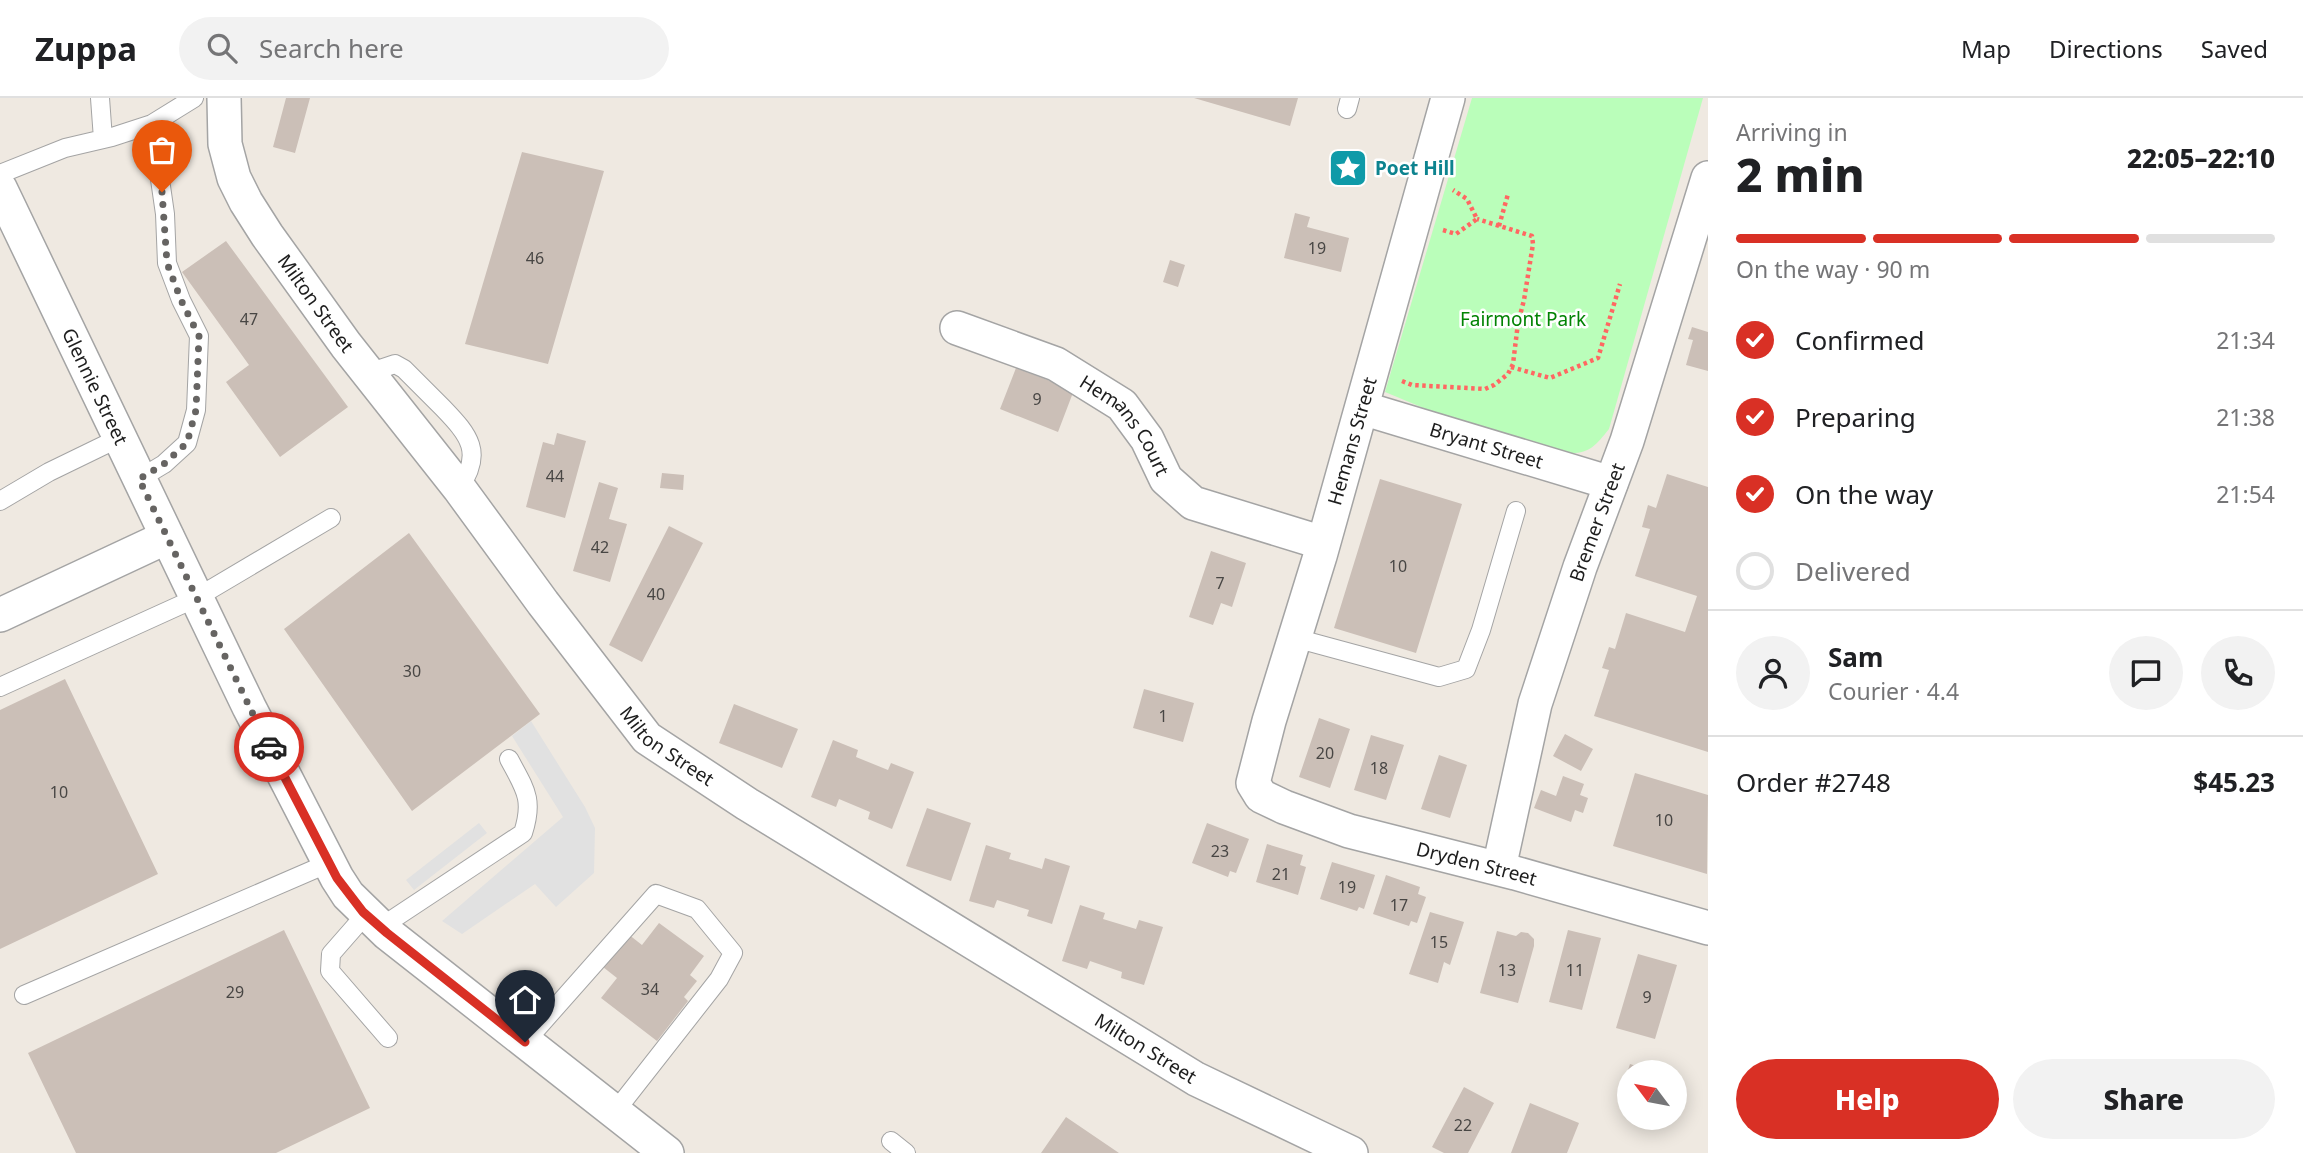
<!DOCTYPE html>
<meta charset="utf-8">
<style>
body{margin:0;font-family:"Noto Sans",sans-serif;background:#f2f2f2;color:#202124;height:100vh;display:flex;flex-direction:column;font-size:26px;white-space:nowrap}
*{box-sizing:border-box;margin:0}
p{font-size:23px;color:#757577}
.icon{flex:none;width:38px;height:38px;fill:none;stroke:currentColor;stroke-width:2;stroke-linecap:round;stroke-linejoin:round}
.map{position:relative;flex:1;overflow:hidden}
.panel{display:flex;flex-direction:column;background:#fff;width:595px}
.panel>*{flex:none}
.needle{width:46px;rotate:302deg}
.controls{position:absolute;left:1617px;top:962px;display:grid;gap:14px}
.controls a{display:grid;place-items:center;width:70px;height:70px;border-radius:50%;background:#fff;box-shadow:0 4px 18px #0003;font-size:35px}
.pin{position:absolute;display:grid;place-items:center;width:60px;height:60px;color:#fff;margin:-72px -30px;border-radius:50% 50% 50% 0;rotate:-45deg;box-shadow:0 0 7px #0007}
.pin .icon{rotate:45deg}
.courier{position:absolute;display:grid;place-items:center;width:70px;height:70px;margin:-35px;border:5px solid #d93025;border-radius:50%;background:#fff;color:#222;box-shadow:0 2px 9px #0007}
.headline em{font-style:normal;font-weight:800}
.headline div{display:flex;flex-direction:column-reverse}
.headline{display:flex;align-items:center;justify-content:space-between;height:119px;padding:0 28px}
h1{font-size:46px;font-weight:800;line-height:52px}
.bar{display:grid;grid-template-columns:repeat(4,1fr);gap:10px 7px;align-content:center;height:84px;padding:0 28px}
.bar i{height:9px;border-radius:5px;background:#e0e0e0}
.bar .active{background:#d93025}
.bar p{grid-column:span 4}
.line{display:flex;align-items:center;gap:18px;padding:0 28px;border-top:2px solid #e0e0e0}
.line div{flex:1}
.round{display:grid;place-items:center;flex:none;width:74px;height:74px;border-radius:37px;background:#f2f2f2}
ol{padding:0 28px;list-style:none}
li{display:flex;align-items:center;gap:21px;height:77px}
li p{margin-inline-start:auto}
li .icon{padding:7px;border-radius:50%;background:#d93025;color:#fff;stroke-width:4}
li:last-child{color:#757577}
li i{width:38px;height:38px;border:4px solid #e0e0e0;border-radius:50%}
.action{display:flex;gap:14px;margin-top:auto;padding:14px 28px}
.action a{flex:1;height:80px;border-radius:42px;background:#d93025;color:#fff;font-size:28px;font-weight:800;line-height:80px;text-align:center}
.action a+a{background:#f2f2f2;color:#202124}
header{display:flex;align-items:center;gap:42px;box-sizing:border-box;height:98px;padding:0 35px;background:#fff;border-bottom:2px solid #e0e0e0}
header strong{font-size:33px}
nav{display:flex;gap:38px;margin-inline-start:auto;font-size:24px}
.search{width:490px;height:63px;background:#f2f2f2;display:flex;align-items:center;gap:18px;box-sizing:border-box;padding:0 24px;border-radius:38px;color:#757577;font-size:26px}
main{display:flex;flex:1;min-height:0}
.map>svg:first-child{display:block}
</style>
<header>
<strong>Zuppa</strong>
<div class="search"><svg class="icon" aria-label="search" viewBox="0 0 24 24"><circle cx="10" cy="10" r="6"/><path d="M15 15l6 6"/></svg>Search here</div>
<nav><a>Map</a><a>Directions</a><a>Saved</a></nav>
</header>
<main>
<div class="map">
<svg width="1708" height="1055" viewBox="0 0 1708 1055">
<rect width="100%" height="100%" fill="#efe9e1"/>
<!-- park -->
<path fill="#bafeba" d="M1472,0H1703L1609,331C1596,347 1590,356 1568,355L1462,326L1385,294Z"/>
<!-- parking -->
<path fill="#e1e1e1" d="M531,623L585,709L595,730L594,775L556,809L535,786L462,836L442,823L563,719L512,638Z
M479,725L487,735L414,792L406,782Z"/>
<!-- building -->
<path fill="#cbbfb7" d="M286,0H310L295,55L273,49Z
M1194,0H1298L1290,28Z
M522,54L604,73L548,266L465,246Z
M1295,115L1310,119L1307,129L1349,140L1341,174L1284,160Z
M226,143L348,309L280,359L226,284L249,267L182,174Z
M1170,162L1185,167L1178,189L1163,184Z
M1692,229L1708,234V273L1686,267L1693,242L1688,241Z
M1016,270L1074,292L1058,334L1000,311Z
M557,335L586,343L565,420L526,409L543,344L554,347Z
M662,375L684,377L683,392L660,390Z
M1667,376L1708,389V654L1594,618L1609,572L1602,570L1609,549L1615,551L1626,515L1685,534L1697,498L1635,478L1650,431L1642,429L1648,407L1656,410Z
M1380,381L1462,406L1416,555L1334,530Z
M599,384L618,390L609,421L627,426L610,484L573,473Z
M669,428L703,445L642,564L609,547Z
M409,435L540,616L412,713L284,531Z
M1211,453L1246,465L1232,509L1221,505L1213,527L1189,519Z
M65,581L158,776L0,851V612Z
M1144,591L1194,605L1183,644L1133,630Z
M734,606L798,631L782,670L719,645Z
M1319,620L1350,631L1330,690L1299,679Z
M1565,636L1593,651L1581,673L1553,658Z
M1371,637L1404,647L1386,702L1354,692Z
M833,642L858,652L856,659L888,672L891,665L914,674L892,731L868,721L870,714L839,701L836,709L811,699Z
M1439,657L1467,667L1450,720L1421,711Z
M1635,675L1708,697L1707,776L1613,748Z
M1563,678L1584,686L1580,697L1588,700L1583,715L1575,712L1571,724L1534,710L1541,692L1556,698Z
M927,710L971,725L951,783L906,768Z
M1207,725L1249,741L1236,775L1230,773L1228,779L1192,765Z
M1267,746L1303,757L1300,767L1306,769L1298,797L1256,784Z
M986,747L1011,755L1009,761L1042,771L1045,760L1070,768L1052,826L1027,818L1029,812L997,802L994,810L969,803Z
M1332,764L1375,777L1364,811L1359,809L1357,813L1320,801Z
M1386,777L1420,789L1418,796L1426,799L1417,825L1411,823L1409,828L1373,816Z
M1080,807L1105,815L1103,821L1136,831L1139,822L1163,829L1144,887L1121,880L1122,874L1090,863L1087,871L1062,863Z
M1430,814L1464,824L1450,867L1444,864L1438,885L1409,876Z
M659,825L704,858L690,877L697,883L684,899L688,903L657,943L601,900L617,880L603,869L628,836L642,847Z
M284,832L370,1010L276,1055H76L28,955Z
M1568,832L1601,840L1582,912L1549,904Z
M1497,833L1516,838L1521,834L1528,835L1534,841V848L1518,905L1480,895Z
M1638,856L1677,867L1655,941L1616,930Z
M1630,966L1654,974L1629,975V999L1620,996Z
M1464,989L1494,1005L1468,1055H1444L1432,1049Z
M1530,1005L1579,1025L1567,1055H1511Z
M1066,1019L1119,1055H1041Z"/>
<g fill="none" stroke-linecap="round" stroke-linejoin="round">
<!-- service casing -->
<g stroke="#a4a4a4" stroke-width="20">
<path id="service" d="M100,0L103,41
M1347,11L1350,0
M0,76L65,50L112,39L152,26L194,0
M368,275L395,266L404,271C417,284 430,297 443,310C469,337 484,355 459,390
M139,381L164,366L187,345L196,312L199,238L181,202L167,165L165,116L152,26
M0,403L49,374L119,340
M1295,540L1439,579L1466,571L1481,532L1516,413
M0,589L196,500L331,420
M366,816L331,856L330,873L388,940
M381,829L523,735C534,701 525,691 509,661
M24,897L329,765
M525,944L656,796L697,811L733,855L719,881L614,1015
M891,1043L906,1055"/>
</g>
<!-- minor casing -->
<g stroke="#a4a4a4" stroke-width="36">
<g id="minor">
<path id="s1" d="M224,0L225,46L234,80L246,104L267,137L346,247L459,390L543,505L647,640L747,706L1196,981L1351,1055"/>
<path id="s2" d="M1448,0L1320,458L1269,623L1253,685L1261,698L1284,709L1349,733L1515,775L1708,830"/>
<path id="s3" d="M0,90L249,609L337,780L348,797L387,835L667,1055"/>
<path id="s4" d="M957,230L1056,266L1122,307L1147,341L1166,381L1193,405L1323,445"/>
<path id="s5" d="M1362,310L1611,385"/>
<path d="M0,517L167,439"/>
<path id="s6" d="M1499,770L1535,606L1580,469L1627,343L1708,80"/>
</g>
</g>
<!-- path -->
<path stroke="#ff6762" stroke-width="4.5" stroke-dasharray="3.5 3.5" stroke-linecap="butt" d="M1499,128L1508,96
M1443,132L1456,136L1477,121L1467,101L1453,92
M1511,269L1550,280L1598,260L1620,186
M1402,283L1412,287L1485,291L1494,287L1508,276L1513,266L1518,225L1524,202L1533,146L1532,138L1477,121"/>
<!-- service -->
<use href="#service" stroke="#fff" stroke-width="18"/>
<!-- minor -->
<use href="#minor" stroke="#fff" stroke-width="33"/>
</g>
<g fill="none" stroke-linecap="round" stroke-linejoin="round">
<!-- done -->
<path stroke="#666462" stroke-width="7" stroke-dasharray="0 12.6" d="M162,94L167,165L181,202L199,238L196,312L187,345L164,366L139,381L269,649"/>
<!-- route -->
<path stroke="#d93025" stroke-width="9" d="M269,649L337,780L363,814L387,835L525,944"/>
</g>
<!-- icons -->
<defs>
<g id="sight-square" transform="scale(2.0125)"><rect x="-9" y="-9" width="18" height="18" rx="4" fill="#0f9aa8" stroke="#fff"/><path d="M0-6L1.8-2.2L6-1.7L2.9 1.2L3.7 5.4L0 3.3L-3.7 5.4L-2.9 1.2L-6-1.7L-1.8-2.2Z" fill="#fff"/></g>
</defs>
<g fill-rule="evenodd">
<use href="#sight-square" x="1348" y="70"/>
</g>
<g text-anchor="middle" stroke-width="5" stroke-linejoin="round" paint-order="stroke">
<!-- number labels -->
<g font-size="16" fill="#484644">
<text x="1317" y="156">19</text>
<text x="535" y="166">46</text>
<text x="249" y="227">47</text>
<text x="1037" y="307">9</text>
<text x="555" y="384">44</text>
<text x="600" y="455">42</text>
<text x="1398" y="474">10</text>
<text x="1220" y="491">7</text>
<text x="656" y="502">40</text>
<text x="412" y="579">30</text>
<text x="1163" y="624">1</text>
<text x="1325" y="661">20</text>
<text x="1379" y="676">18</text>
<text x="59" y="700">10</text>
<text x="1664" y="728">10</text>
<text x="1220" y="759">23</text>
<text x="1281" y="782">21</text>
<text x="1347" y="795">19</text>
<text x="1399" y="813">17</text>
<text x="1439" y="850">15</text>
<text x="1507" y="878">13</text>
<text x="1575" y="878">11</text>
<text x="650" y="897">34</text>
<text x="235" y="900">29</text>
<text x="1647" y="905">9</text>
<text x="1463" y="1033">22</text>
</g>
<!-- culture labels -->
<g font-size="19" font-weight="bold" fill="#0d838f" stroke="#fff" text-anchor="start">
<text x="1375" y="77">Poet Hill</text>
</g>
<!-- street labels -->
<g font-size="19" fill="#1d1d1d" stroke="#fff">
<text dy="7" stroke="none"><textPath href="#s1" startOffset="231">Milton Street</textPath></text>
<text dy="7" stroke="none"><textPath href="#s3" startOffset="220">Glennie Street</textPath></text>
<text dy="7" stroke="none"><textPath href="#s4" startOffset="200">Hemans Court</textPath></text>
<text transform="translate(1352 343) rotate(-74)" y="7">Hemans Street</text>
<text dy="7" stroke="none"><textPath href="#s5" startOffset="130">Bryant Street</textPath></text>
<text dy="7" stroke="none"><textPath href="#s6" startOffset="360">Bremer Street</textPath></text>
<text dy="7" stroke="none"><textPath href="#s1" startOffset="798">Milton Street</textPath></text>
<text dy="7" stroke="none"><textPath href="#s2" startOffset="954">Dryden Street</textPath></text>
<text dy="7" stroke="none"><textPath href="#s1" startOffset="1365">Milton Street</textPath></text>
</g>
<!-- park labels -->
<g font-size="19" fill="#028304" stroke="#fff">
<text x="1523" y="228">Fairmont Park</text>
</g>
</g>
</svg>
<div class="controls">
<a><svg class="needle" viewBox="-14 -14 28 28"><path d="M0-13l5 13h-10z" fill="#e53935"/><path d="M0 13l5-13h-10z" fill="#757577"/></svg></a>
</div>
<div class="pin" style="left:162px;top:94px;background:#ea580c"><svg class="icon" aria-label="bag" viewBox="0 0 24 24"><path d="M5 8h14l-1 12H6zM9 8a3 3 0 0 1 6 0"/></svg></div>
<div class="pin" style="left:525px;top:944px;background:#1f2937"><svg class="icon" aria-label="home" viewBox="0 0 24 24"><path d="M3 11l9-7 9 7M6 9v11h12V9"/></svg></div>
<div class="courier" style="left:269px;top:649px"><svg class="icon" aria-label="car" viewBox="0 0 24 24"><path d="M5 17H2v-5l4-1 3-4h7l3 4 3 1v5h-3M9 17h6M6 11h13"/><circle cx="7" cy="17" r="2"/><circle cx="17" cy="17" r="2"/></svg></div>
</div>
<section class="panel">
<div class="headline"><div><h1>2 min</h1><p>Arriving in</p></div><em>22:05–22:10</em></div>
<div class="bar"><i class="active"></i><i class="active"></i><i class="active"></i><i></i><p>On the way · 90 m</p></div>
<ol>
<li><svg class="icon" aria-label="check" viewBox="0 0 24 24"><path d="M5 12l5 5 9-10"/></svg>Confirmed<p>21:34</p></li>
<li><svg class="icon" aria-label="check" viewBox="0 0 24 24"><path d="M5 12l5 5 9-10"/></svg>Preparing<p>21:38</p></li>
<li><svg class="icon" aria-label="check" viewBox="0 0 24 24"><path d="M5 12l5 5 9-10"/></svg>On the way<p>21:54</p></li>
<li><i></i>Delivered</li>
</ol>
<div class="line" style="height:126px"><a class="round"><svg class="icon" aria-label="person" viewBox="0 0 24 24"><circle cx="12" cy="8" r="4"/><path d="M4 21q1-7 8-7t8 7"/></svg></a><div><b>Sam</b><p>Courier · 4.4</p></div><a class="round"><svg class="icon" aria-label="chat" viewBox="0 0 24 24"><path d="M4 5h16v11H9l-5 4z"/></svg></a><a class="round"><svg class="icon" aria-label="phone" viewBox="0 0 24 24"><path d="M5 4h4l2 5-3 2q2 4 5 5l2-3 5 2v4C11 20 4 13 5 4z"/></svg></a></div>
<div class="line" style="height:91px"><div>Order #2748</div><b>$45.23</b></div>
<div class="action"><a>Help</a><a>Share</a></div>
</section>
</main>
